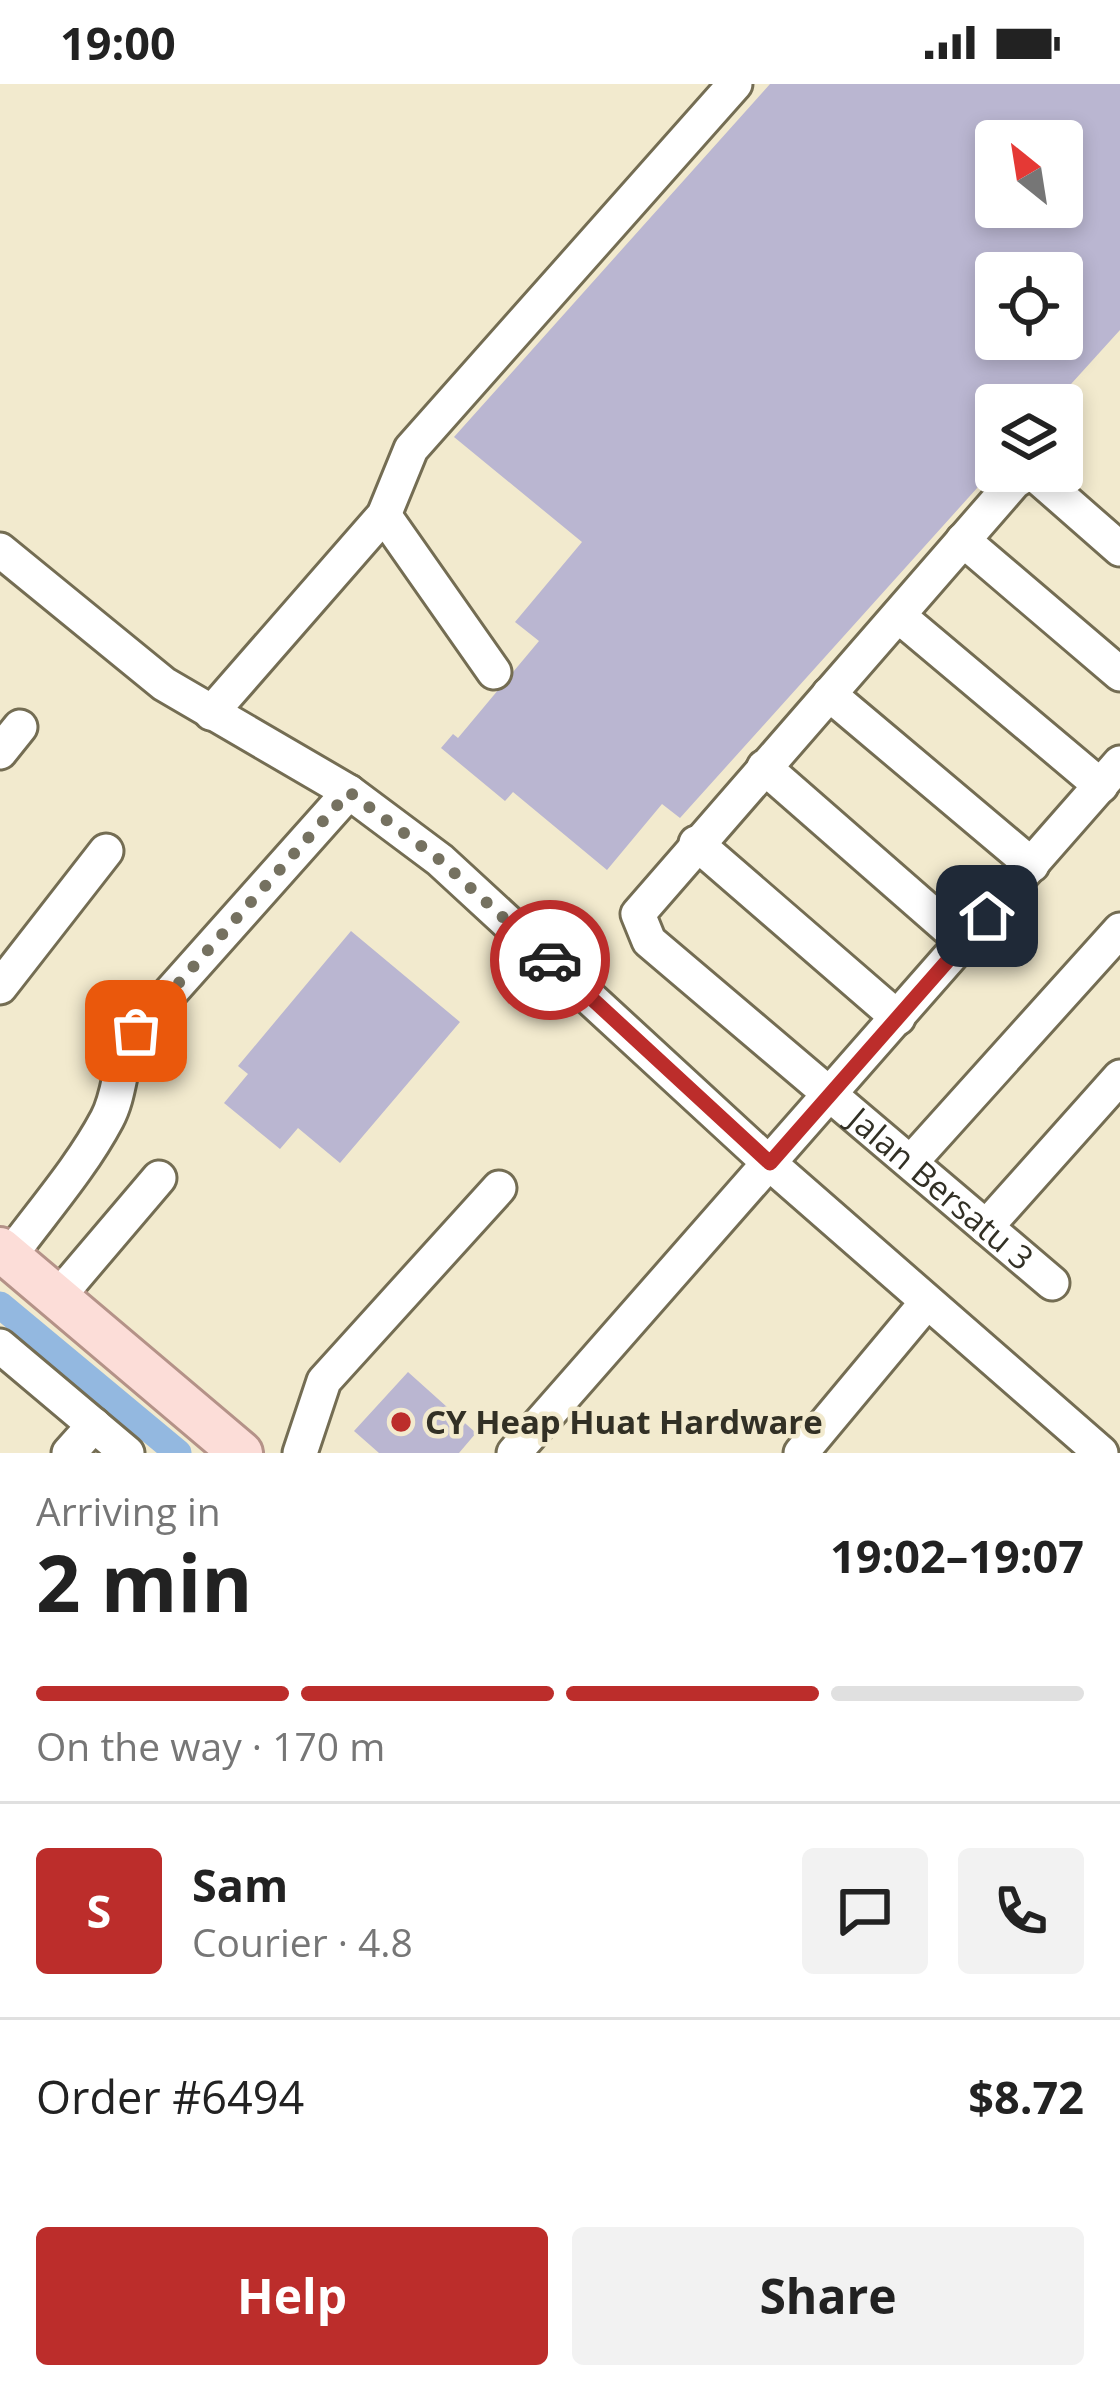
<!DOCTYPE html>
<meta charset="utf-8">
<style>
body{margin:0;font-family:"Open Sans",sans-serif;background:#f2f2f2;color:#222;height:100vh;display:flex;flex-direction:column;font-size:45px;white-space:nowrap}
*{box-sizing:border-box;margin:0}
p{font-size:39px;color:#767676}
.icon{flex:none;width:66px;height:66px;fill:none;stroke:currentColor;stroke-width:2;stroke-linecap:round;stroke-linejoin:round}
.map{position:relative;height:1369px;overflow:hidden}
.sheet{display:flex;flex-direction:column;background:#fff;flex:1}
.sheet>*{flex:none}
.needle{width:78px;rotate:330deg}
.buttons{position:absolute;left:975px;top:36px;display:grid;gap:24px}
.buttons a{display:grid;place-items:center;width:108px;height:108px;border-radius:12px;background:#fff;box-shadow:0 6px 18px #0003;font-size:60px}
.pin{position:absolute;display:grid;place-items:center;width:102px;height:102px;color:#fff;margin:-51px;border-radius:24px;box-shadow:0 6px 18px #0006}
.courier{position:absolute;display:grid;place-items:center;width:120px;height:120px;margin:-60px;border:9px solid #bc2d2b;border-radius:50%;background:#fff;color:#222;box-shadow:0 3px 15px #0007}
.summary em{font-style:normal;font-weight:700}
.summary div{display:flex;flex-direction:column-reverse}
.summary{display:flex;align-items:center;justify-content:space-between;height:204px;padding:0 36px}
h1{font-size:78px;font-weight:700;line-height:90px}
.bar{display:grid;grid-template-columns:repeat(4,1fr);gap:18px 12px;align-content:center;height:144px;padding:0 36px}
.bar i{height:15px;border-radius:9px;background:#e0e0e0}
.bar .current{background:#bc2d2b}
.bar p{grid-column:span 4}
.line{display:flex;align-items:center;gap:30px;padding:0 36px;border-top:3px solid #e0e0e0}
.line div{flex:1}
.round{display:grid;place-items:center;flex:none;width:126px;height:126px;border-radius:12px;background:#f2f2f2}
.button{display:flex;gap:24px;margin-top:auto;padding:24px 36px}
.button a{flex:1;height:138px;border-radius:12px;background:#bc2d2b;color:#fff;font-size:48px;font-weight:700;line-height:138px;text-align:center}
.button a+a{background:#f2f2f2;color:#222}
.status{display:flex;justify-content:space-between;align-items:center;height:84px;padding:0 60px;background:#fff;direction:ltr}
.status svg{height:33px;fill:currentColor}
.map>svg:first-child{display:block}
</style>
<div class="status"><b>19:00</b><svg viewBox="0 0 49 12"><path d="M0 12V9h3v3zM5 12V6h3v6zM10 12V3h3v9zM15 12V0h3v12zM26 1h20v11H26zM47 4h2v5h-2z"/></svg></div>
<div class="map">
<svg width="1120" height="1369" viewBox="0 0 1120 1369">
<rect width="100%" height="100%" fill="#f2eace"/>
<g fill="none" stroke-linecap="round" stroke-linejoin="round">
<!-- canal -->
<path stroke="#93b8e0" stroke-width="27" d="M0,1221L178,1369"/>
</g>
<!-- building -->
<path fill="#bab6d1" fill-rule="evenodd" d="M770,0H1120V246L1052,321H996V383L680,734L662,720L607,786L513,708L505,717L441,664L453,650L458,654L539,557L515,538L582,458L454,353ZM996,57H1062V123H996ZM996,189H1062V255H996Z
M351,847L460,938L340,1079L298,1044L280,1065L224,1019L248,990L238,982Z
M408,1288L476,1349L459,1369H379L354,1347Z"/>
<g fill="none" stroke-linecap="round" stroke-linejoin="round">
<!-- minor casing -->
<g stroke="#746d53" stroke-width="39">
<g id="minor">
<path id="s1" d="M1031,387L1014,398L638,830L649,857L1052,1199"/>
<path d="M1031,387L1120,465"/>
<path d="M384,431L494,588"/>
<path d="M963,456L1120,590"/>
<path d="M0,466L164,600L349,708L440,776L769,1079L1101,1369"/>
<path d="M900,533L1101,702"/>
<path d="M829,610L1032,781"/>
<path d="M211,629L384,431L411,365L735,0"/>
<path d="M0,668L20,643"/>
<path d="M764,683L964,858"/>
<path d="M696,759L898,934"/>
<path d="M0,903L106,767"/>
<path d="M911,1078L1120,846"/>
<path d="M986,1143L1120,993"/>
<path d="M9,1173C42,1128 81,1084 107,1035C122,1007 118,975 136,947L349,708"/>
<path d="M57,1214L159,1094"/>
<path d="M0,1262L127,1369"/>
<path d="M69,1369L94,1341"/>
<path d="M300,1369L324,1297L499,1104"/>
<path d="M514,1369L1120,679"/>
<path d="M801,1369L927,1218"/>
</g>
</g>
<!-- major casing -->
<g stroke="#b49288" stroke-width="48">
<path id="major" d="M0,1165L241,1369"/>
</g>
<!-- minor -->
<use href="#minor" stroke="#fff" stroke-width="33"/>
<!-- major -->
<use href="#major" stroke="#fcddd8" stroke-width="42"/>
</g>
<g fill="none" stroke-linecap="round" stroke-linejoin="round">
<!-- done -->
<path stroke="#757160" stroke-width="12" stroke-dasharray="0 21.6" d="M136,947L349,708L440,776L550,876"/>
<!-- route -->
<path stroke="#bc2d2b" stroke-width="15" d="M550,876L770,1079L987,832"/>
</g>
<!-- markers -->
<circle fill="#bc2d2b" stroke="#f2eace" stroke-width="4.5" cx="401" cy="1338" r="12"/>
<g text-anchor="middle" stroke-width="9" stroke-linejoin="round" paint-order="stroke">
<!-- street labels -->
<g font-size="33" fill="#323025" stroke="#f2eace">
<text dy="12" stroke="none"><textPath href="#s1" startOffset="1005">Jalan Bersatu 3</textPath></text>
</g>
<!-- poi labels -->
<g font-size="33" font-weight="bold" fill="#323025" stroke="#f2eace" text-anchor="start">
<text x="425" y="1350">CY Heap Huat Hardware</text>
</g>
</g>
</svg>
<div class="buttons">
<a><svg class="needle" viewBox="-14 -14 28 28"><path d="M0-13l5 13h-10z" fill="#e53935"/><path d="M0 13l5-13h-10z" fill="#767676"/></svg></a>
<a><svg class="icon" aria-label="locate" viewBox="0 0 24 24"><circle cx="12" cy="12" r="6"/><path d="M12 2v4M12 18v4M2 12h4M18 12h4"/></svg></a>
<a><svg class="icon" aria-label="layers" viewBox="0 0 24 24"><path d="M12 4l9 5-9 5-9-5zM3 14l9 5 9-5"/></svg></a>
</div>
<div class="pin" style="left:136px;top:947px;background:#ea580c"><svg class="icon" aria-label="bag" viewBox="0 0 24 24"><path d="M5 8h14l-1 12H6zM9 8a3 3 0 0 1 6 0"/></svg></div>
<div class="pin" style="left:987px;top:832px;background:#1f2937"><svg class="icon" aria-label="home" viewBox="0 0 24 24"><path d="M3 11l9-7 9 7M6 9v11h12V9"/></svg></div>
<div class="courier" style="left:550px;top:876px"><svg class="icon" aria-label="car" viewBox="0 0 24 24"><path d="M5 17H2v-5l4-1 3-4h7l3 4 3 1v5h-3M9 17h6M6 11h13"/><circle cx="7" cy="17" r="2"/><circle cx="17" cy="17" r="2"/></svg></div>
</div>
<section class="sheet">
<div class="summary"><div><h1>2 min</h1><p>Arriving in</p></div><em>19:02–19:07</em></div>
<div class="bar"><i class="current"></i><i class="current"></i><i class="current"></i><i></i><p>On the way · 170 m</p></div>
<div class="line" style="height:216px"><b class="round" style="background:#bc2d2b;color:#fff">S</b><div><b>Sam</b><p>Courier · 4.8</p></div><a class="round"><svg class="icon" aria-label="chat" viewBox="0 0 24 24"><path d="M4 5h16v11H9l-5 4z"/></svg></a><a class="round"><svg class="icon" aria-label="phone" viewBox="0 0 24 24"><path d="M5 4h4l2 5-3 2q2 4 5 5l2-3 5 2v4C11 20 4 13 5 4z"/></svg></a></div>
<div class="line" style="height:156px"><div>Order #6494</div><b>$8.72</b></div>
<div class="button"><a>Help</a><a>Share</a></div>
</section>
